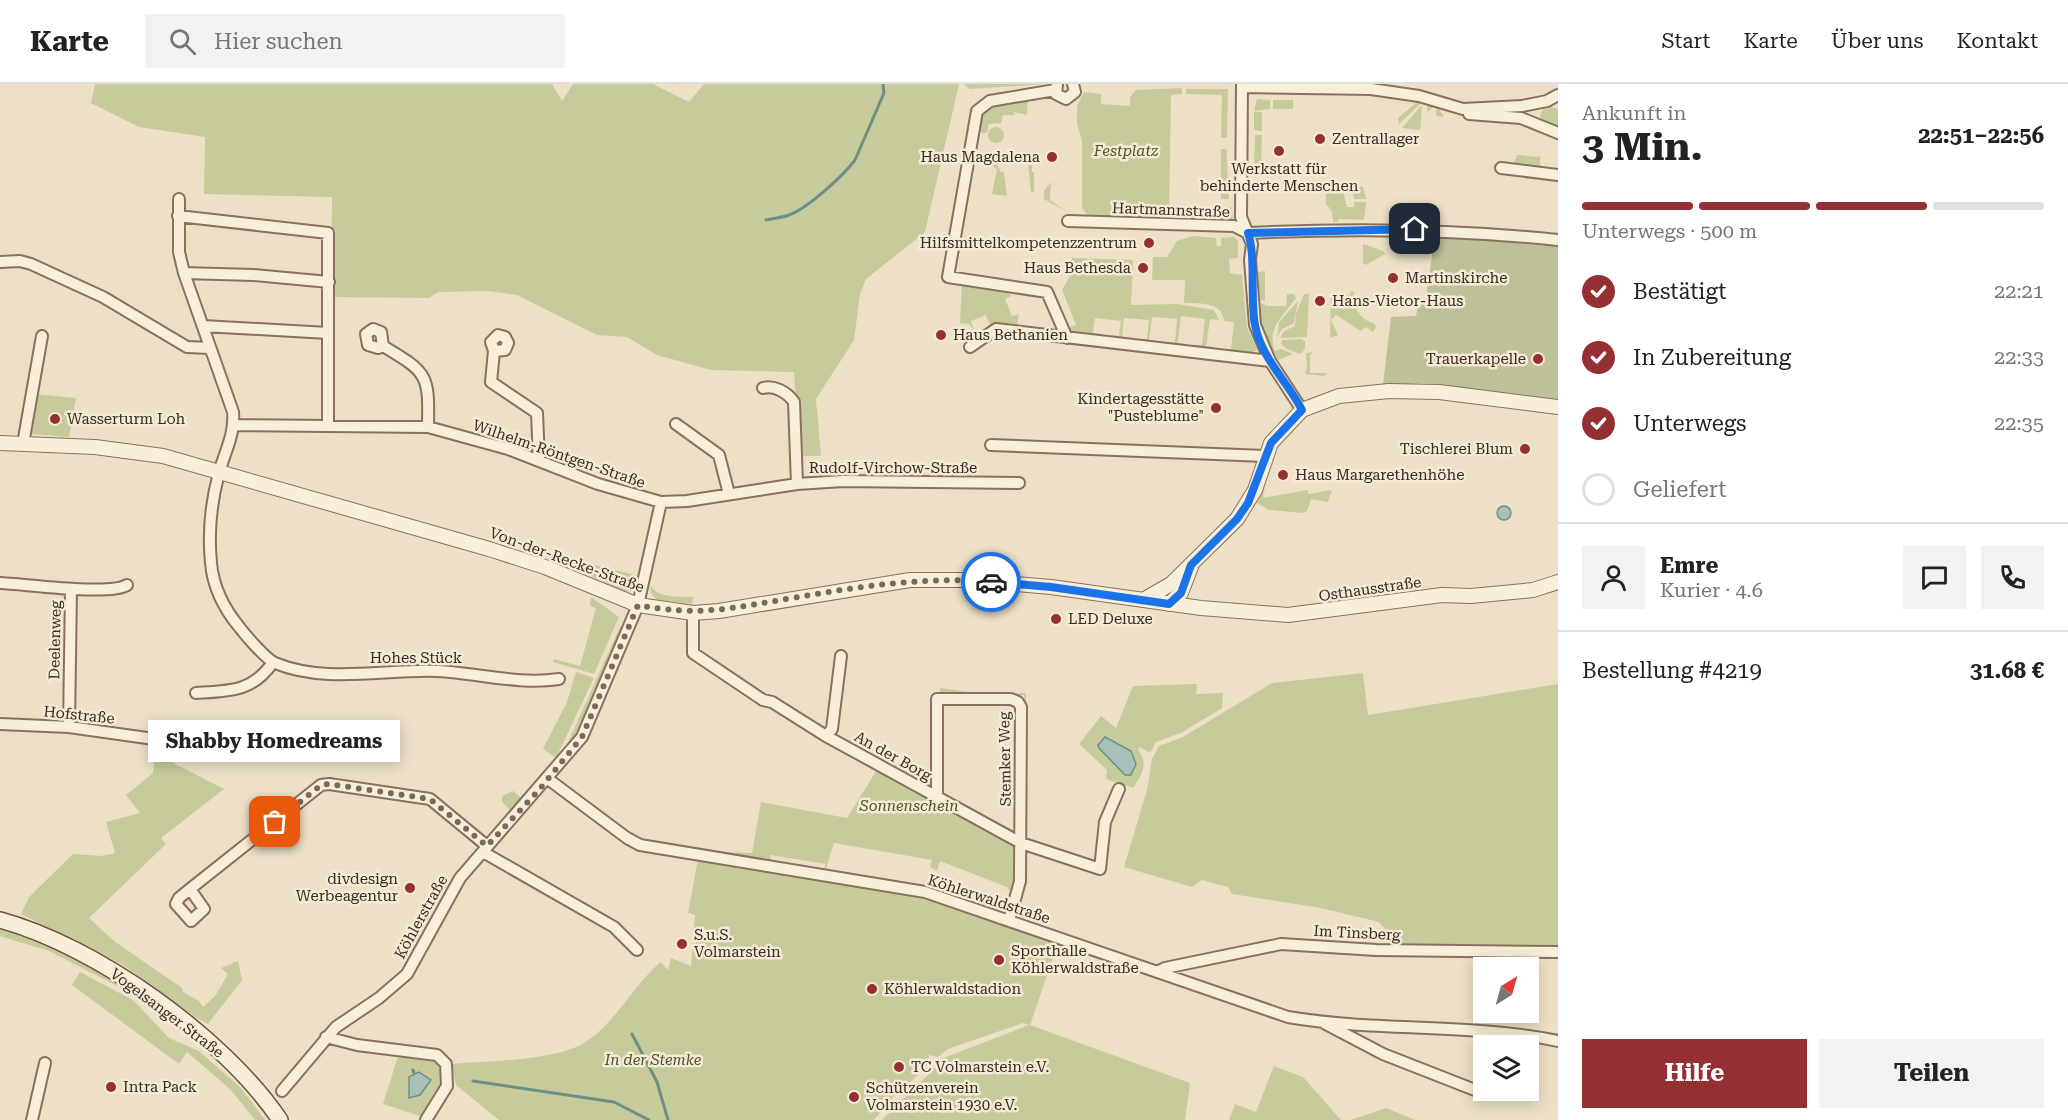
<!DOCTYPE html>
<html lang="de">
<meta charset="utf-8">
<style>
body{margin:0;font-family:"Roboto Serif",serif;background:#f2f2f2;color:#222;height:100vh;display:flex;flex-direction:column;font-size:22px;white-space:nowrap}
*{box-sizing:border-box;margin:0}
p{font-size:20px;color:#767676}
.icon{flex:none;width:33px;height:33px;fill:none;stroke:currentColor;stroke-width:2;stroke-linecap:round;stroke-linejoin:round}
.map{position:relative;flex:1;overflow:hidden}
.details{display:flex;flex-direction:column;background:#fff;width:510px}
.details>*{flex:none}
.needle{width:39px;rotate:37deg}
.tools{position:absolute;left:1473px;top:873px;display:grid;gap:12px}
.tools a{display:grid;place-items:center;width:66px;height:66px;border-radius:0px;background:#fff;box-shadow:0 3px 15px #0003;font-size:30px}
.pin{position:absolute;display:grid;place-items:center;width:51px;height:51px;color:#fff;margin:-26px;border-radius:12px;box-shadow:0 3px 9px #0006}
.courier{position:absolute;display:grid;place-items:center;width:60px;height:60px;margin:-30px;border:4px solid #1a73e8;border-radius:50%;background:#fff;color:#222;box-shadow:0 2px 8px #0007}
.bubble{position:absolute;height:42px;border-radius:0px;background:#fff;box-shadow:0 3px 15px #0003;font-size:20px;font-weight:700;line-height:42px;text-align:center}
.overview em{font-style:normal;font-weight:700}
.overview div{display:flex;flex-direction:column-reverse}
.overview{display:flex;align-items:center;justify-content:space-between;height:102px;padding:0 24px}
h1{font-size:39px;font-weight:700;line-height:45px}
.bar{display:grid;grid-template-columns:repeat(4,1fr);gap:9px 6px;align-content:center;height:72px;padding:0 24px}
.bar i{height:8px;border-radius:4px;background:#e0e0e0}
.bar .current{background:#942f34}
.bar p{grid-column:span 4}
.line{display:flex;align-items:center;gap:15px;padding:0 24px;border-top:2px solid #e0e0e0}
.line div{flex:1}
.round{display:grid;place-items:center;flex:none;width:63px;height:63px;border-radius:0px;background:#f2f2f2}
ol{padding:0 24px;list-style:none}
li{display:flex;align-items:center;gap:18px;height:66px}
li p{margin-inline-start:auto}
li .icon{padding:6px;border-radius:50%;background:#942f34;color:#fff;stroke-width:4}
li:last-child{color:#767676}
li i{width:33px;height:33px;border:3px solid #e0e0e0;border-radius:50%}
.primary-button{display:flex;gap:12px;margin-top:auto;padding:12px 24px}
.primary-button a{flex:1;height:69px;border-radius:0px;background:#942f34;color:#fff;font-size:24px;font-weight:700;line-height:69px;text-align:center}
.primary-button a+a{background:#f2f2f2;color:#222}
header{display:flex;align-items:center;gap:36px;box-sizing:border-box;height:84px;padding:0 30px;background:#fff;border-bottom:2px solid #e0e0e0}
header strong{font-size:28px}
nav{display:flex;gap:33px;margin-inline-start:auto;font-size:21px}
.search{width:420px;height:54px;background:#f2f2f2;display:flex;align-items:center;gap:15px;box-sizing:border-box;padding:0 21px;border-radius:0px;color:#767676;font-size:22px}
main{display:flex;flex:1;min-height:0}
.map>svg:first-child{display:block}
</style>
<header>
<strong>Karte</strong>
<div class="search"><svg class="icon" aria-label="search" viewBox="0 0 24 24"><circle cx="10" cy="10" r="6"/><path d="M15 15l6 6"/></svg>Hier suchen</div>
<nav><a>Start</a><a>Karte</a><a>Über uns</a><a>Kontakt</a></nav>
</header>
<main>
<div class="map">
<svg width="1558" height="1036" viewBox="0 0 1558 1036">
<rect width="100%" height="100%" fill="#ede0c7"/>
<!-- green -->
<path fill="#c7cb9b" d="M95,0H552L562,17L573,0H653L689,18L704,0H959L925,148L866,195L860,210L854,256L816,315L821,372H799L794,288L711,286L657,271L627,253L597,251L517,211L488,207L438,208L429,214L331,213L332,113L204,110L205,53L139,43L91,19Z
M963,0H1047L970,5Z
M1182,4V10L1171,11L1169,130L1177,131V136L1089,133L1082,124V57L1077,40V22L1084,8L1101,10V20L1130,22V13L1136,6Z
M1186,5H1228L1227,54H1221L1222,11L1186,10Z
M1028,15L1027,31L1014,28V31H1003L1001,39L989,40L987,49H982L978,44C985,14 1002,19 1028,15Z
M1257,15L1270,16V25L1254,27Z
M1421,15L1435,19L1444,33L1436,32L1437,24L1434,22L1427,29V18L1423,17L1399,40L1398,34Z
M1273,16H1293V25H1273Z
M1545,21L1558,25V46L1543,38L1540,32Z
M1422,22L1420,46L1402,44L1420,23Z
M1254,28H1262V47L1254,46Z
M988 51a8 8 0 1 1 16 0a8 8 0 1 1-16 0Z
M1255,51H1262L1261,82H1254Z
M1226,57L1229,115H1221V65H1226Z
M1540,70V84L1514,79L1517,71L1539,73Z
M990,76L996,78L1001,88H1004L1007,112L992,110L997,85L989,80Z
M1028,81H1032V88H1034V107L1031,109Z
M1051,98L1050,116L1067,128L1044,115V107Z
M1333,101H1347L1348,108H1343L1347,123H1354V118H1366L1364,136L1339,135L1337,138H1333L1332,127L1326,120V109H1338V103Z
M1351,101L1363,103L1366,115H1354Z
M1231,123L1233,134L1230,137H1190L1188,131L1220,132L1221,124Z
M1193,152L1216,154L1217,162H1221V154L1234,153L1238,157V174L1229,175L1230,189L1242,191L1247,243L1257,265L1252,270L1223,267V265H1231L1234,238L1224,237C1222,217 1200,220 1184,219L1185,196H1152L1153,173H1167L1177,157Z
M1363,160L1383,167L1385,170L1366,181L1363,179Z
M1072,174L1133,176L1131,221L1177,220L1214,226L1219,236L1210,235L1206,262L1213,263V266L1195,264L1196,261H1202L1205,235L1181,232L1178,259L1185,260V263L1167,261V258H1175L1177,235L1152,233L1149,256L1157,257V260L1139,258V255H1147L1149,236L1124,234L1122,253L1129,254V257L1112,255V251L1119,252L1121,237L1095,234L1093,249L1102,250V254L1072,249L1069,244L1076,241L1062,206L1071,190Z
M1265,187V217L1258,216V188Z
M962,198L1008,208L1011,212L1005,215L1012,232L1019,230L1017,240L1010,243L990,241L986,231L971,237L974,246L969,240L960,239Z
M1351,207L1354,208C1355,225 1358,234 1375,240L1376,244L1373,248L1366,243L1361,247L1336,231L1331,236L1338,251L1330,254L1331,210L1350,211Z
M1287,210H1294L1296,214C1284,231 1266,245 1275,267L1281,265L1293,270L1278,276L1262,246L1258,218L1268,222H1286Z
M1304,210H1309L1307,253L1280,254L1284,247L1295,242L1296,230Z
M1298,217L1294,239L1282,245L1277,254L1279,238Z
M1300,255L1305,257V265L1300,270L1285,264L1281,259L1282,256Z
M1313,268L1310,271V289H1327L1324,292L1305,290L1307,284L1306,269Z
M35,310L76,314L69,353L29,350Z
M1265,404L1263,414L1308,406V410L1332,406L1328,418L1311,415L1307,427L1303,429L1269,426L1257,419Z
M555,471L635,491L631,505L626,509L575,484L548,476Z
M650,501C660,515 677,512 693,513L692,520L657,516L651,509Z
M591,513L619,533L594,590L553,578L554,575L580,582L596,524L590,522Z
M620,543L623,544L582,640L584,644L565,665Z
M576,588L594,594L556,674L543,665L567,618Z
M1363,589L1368,631L1558,600V869L1516,874L1394,865L1387,847L1379,838L1321,824L1232,810L1228,803L1202,796L1192,803L1124,783L1147,706L1152,675L1159,662L1183,653L1272,599Z
M1197,600L1196,610L1223,609L1222,624L1181,649L1156,658L1150,669L1140,663L1138,666C1149,680 1142,690 1133,704L1106,695L1107,686L1079,660L1101,632L1116,644L1133,602Z
M940,604L975,609H1026V642L1024,611H940Z
M156,658L175,680L224,705L161,754L166,760L89,834L114,857L182,904L183,908L199,917L203,923L215,912L228,890L221,884L238,877L242,896L208,940L195,933L123,881L21,830L29,813L73,770L101,772L115,769L106,738L140,729L126,711L153,689Z
M878,684L1015,761V802L1007,826L999,828L1001,823L1005,824L1010,807L1007,803L940,777L937,787L930,783L932,776L834,759L825,787V780L771,771L770,778L719,768L752,769L761,718L847,734Z
M513,707L521,714L511,727L502,718V712Z
M698,775L939,818L1058,859L1030,941L1190,999L1185,1036H882L946,973L1029,941L1023,939L948,965L938,973L929,971L926,984L894,1012L874,1036H499L456,1001L452,980C487,977 554,977 584,959C616,939 633,901 661,878L668,886L671,874L691,882L695,831L688,829Z
M0,843C32,853 104,878 123,905L49,867L0,852Z
M80,888L133,916L169,954L199,967L241,1004L265,1036H255L230,1005L187,968L179,980L72,901Z
M399,969L429,973L441,983L440,1004L422,1036L420,1032L383,1020Z
M1274,982L1303,993L1341,1036H1229L1235,1020L1256,1028Z
M1386,1024L1415,1036H1351Z"/>
<!-- cemetery -->
<path fill="#bdc099" d="M1435,150L1558,163V317L1426,299L1383,301L1391,233L1416,232L1419,215H1426Z"/>
<!-- water -->
<path fill="#a8c1b8" stroke="#6f8f86" stroke-width="1.5" d="M1497 429a7 7 0 1 1 14 0a7 7 0 1 1-14 0Z
M1105,653L1131,667L1136,680L1131,691H1125L1099,664L1098,661Z
M419,988L431,996L420,1011L409,1014V993Z"/>
<g fill="none" stroke-linecap="round" stroke-linejoin="round">
<!-- stream -->
<path stroke="#6f8f86" stroke-width="3" d="M766,136C773,134 782,134 789,131C808,124 843,92 855,76L884,9L883,0
M632,950L657,998L668,1036
M413,986L414,989
M473,997L614,1018L649,1036"/>
<!-- minor casing -->
<g stroke="#88725d" stroke-width="14">
<path id="minor" d="M1242,0L1241,133L1252,160L1250,176L1255,241L1270,277L1302,326
M1057,1L1056,10L1066,15L1075,8L1073,0
M1242,3L1371,5L1419,12L1463,25L1522,22L1547,17L1558,11
M1055,6L990,17L977,27L948,193L1047,208L1067,254
M1469,30L1521,34L1558,49
M1501,84L1558,91
M179,115V168L184,189L233,328C235,351 225,367 219,389C211,418 208,448 211,479C213,503 225,526 240,544C247,553 266,575 275,579C326,600 384,585 437,587C478,589 518,601 559,595
M178,132L328,149V342
M1068,137L1234,142L1248,149C1353,144 1453,145 1558,156
M0,178L20,177L31,180L103,213L187,263L210,264
M184,189L253,191L329,198
M203,242L328,249
M383,262L378,264L368,261L366,250L373,245L381,248L383,262C428,289 429,290 428,343
M970,263L996,245L1270,277
M494,267L505,266L508,259L505,253L498,251L491,258L494,267L491,298L537,329L539,377
M763,304C774,301 787,308 794,318L797,400
M676,340L719,371L729,410
M234,341L428,343L508,365L598,400L661,418L687,417L797,400L843,397L1019,399
M23,360L42,252
M991,361L1265,372
M0,499C25,500 110,512 127,501
M693,529V569L763,616L772,618L826,652L1021,759L1100,785L1105,738L1119,705
M196,609C229,607 253,608 273,578
M0,640L69,643L154,655
M69,643L71,506
M826,652L832,645L841,572
M548,695L627,754L640,761L925,808L1288,933C1376,948 1471,939 1558,957
M937,713V615H1011L1018,618L1021,623L1020,797L1009,837
M483,768L614,843L637,866
M190,805L204,825L191,837L176,820L179,814L190,805L321,701L329,700L430,715L487,762
M1157,888L1165,884L1281,860L1376,866L1558,868
M1324,939L1383,970L1480,1008
M326,953L357,961L437,971L446,980L447,1002L426,1036
M282,1007L336,943L379,914L407,890L460,794L582,653L638,521L661,418
M32,1036L45,979"/>
</g>
<!-- tertiary casing -->
<g stroke="#88725d" stroke-width="16">
<path id="tertiary" d="M0,359L95,363L163,372L489,465L545,483L638,521L693,529L719,527L910,496H971L1051,503L1201,524L1288,531L1442,511L1471,512L1533,506L1558,498
M1143,516L1171,500L1237,435L1255,406L1271,359L1302,326L1339,312L1389,307L1439,308L1558,323
M1169,520L1181,509L1191,483"/>
</g>
<!-- secondary casing -->
<g stroke="#6a5340" stroke-width="18">
<path id="secondary" d="M0,836C96,862 224,953 280,1036"/>
</g>
<!-- minor -->
<use href="#minor" stroke="#f8eeda" stroke-width="10"/>
<!-- tertiary -->
<use href="#tertiary" stroke="#f8eeda" stroke-width="14"/>
<!-- secondary -->
<use href="#secondary" stroke="#f8eeda" stroke-width="15"/>
</g>
<g fill="none" stroke-linecap="round" stroke-linejoin="round">
<!-- done -->
<path stroke="#786a5a" stroke-width="6" stroke-dasharray="0 10.8" d="M275,738L321,701L329,700L430,715L487,762L539,706L582,653L638,521C700,533 732,524 792,514C858,503 924,492 991,498"/>
<!-- route -->
<path stroke="#1a73e8" stroke-width="8" d="M991,498L1051,503L1169,520L1181,509L1191,481L1237,435L1248,419L1271,359L1302,326C1288,298 1261,274 1255,241C1250,215 1256,171 1248,149L1415,145"/>
</g>
<!-- markers -->
<g fill="#942f34" stroke="#f4ead6" stroke-width="2">
<circle cx="1320" cy="55" r="6"/>
<circle cx="1279" cy="67" r="6"/>
<circle cx="1052" cy="73" r="6"/>
<circle cx="1149" cy="159" r="6"/>
<circle cx="1143" cy="184" r="6"/>
<circle cx="1393" cy="194" r="6"/>
<circle cx="1320" cy="217" r="6"/>
<circle cx="941" cy="251" r="6"/>
<circle cx="1538" cy="275" r="6"/>
<circle cx="1216" cy="324" r="6"/>
<circle cx="55" cy="335" r="6"/>
<circle cx="1525" cy="365" r="6"/>
<circle cx="1283" cy="391" r="6"/>
<circle cx="1056" cy="535" r="6"/>
<circle cx="410" cy="804" r="6"/>
<circle cx="682" cy="860" r="6"/>
<circle cx="999" cy="876" r="6"/>
<circle cx="872" cy="905" r="6"/>
<circle cx="899" cy="983" r="6"/>
<circle cx="111" cy="1003" r="6"/>
<circle cx="854" cy="1013" r="6"/>
</g>
<g text-anchor="middle" stroke-width="5" stroke-linejoin="round" paint-order="stroke">
<!-- poi labels -->
<g font-size="15" fill="#392b20" stroke="#f4ead6" text-anchor="start">
<text x="1332" y="60">Zentrallager</text>
<text x="1040" y="78" text-anchor="end">Haus Magdalena</text>
<text x="1279" y="90" text-anchor="middle">Werkstatt für<tspan x="1279" dy="17">behinderte Menschen</tspan></text>
<text x="1137" y="164" text-anchor="end">Hilfsmittelkompetenzzentrum</text>
<text x="1131" y="189" text-anchor="end">Haus Bethesda</text>
<text x="1405" y="199">Martinskirche</text>
<text x="1332" y="222">Hans-Vietor-Haus</text>
<text x="953" y="256">Haus Bethanien</text>
<text x="1526" y="280" text-anchor="end">Trauerkapelle</text>
<text x="1204" y="320" text-anchor="end">Kindertagesstätte<tspan x="1204" dy="17">"Pusteblume"</tspan></text>
<text x="67" y="340">Wasserturm Loh</text>
<text x="1513" y="370" text-anchor="end">Tischlerei Blum</text>
<text x="1295" y="396">Haus Margarethenhöhe</text>
<text x="1068" y="540">LED Deluxe</text>
<text x="398" y="800" text-anchor="end">divdesign<tspan x="398" dy="17">Werbeagentur</tspan></text>
<text x="694" y="856">S.u.S.<tspan x="694" dy="17">Volmarstein</tspan></text>
<text x="1011" y="872">Sporthalle<tspan x="1011" dy="17">Köhlerwaldstraße</tspan></text>
<text x="884" y="910">Köhlerwaldstadion</text>
<text x="911" y="988">TC Volmarstein e.V.</text>
<text x="123" y="1008">Intra Pack</text>
<text x="866" y="1009">Schützenverein<tspan x="866" dy="17">Volmarstein 1930 e.V.</tspan></text>
</g>
<!-- park labels -->
<g font-size="15" font-style="italic" fill="#4b5427" stroke="#f4ead6">
<text x="1126" y="72">Festplatz</text>
<text x="909" y="727">Sonnenschein</text>
<text x="653" y="981">In der Stemke</text>
</g>
<!-- street labels -->
<g font-size="15" fill="#392b20" stroke="#f4ead6">
<text transform="translate(1171 126) rotate(2)" y="5">Hartmannstraße</text>
<text transform="translate(559 370) rotate(19)" y="5">Wilhelm-Röntgen-Straße</text>
<text x="893" y="389">Rudolf-Virchow-Straße</text>
<text transform="translate(567 476) rotate(20)" y="5">Von-der-Recke-Straße</text>
<text transform="translate(1370 505) rotate(-8)" y="5">Osthausstraße</text>
<text transform="translate(55 556) rotate(-89)" y="5">Deelenweg</text>
<text x="416" y="579">Hohes Stück</text>
<text transform="translate(79 631) rotate(6)" y="5">Hofstraße</text>
<text transform="translate(893 672) rotate(29)" y="5">An der Borg</text>
<text transform="translate(1005 675) rotate(-91)" y="5">Stemker Weg</text>
<text transform="translate(989 815) rotate(18)" y="5">Köhlerwaldstraße</text>
<text transform="translate(421 833) rotate(-61)" y="5">Köhlerstraße</text>
<text transform="translate(1357 849) rotate(3)" y="5">Im Tinsberg</text>
<text transform="translate(167 929) rotate(37)" y="5">Vogelsanger Straße</text>
</g>
</g>
</svg>
<div class="tools">
<a><svg class="needle" viewBox="-14 -14 28 28"><path d="M0-13l5 13h-10z" fill="#e53935"/><path d="M0 13l5-13h-10z" fill="#767676"/></svg></a>
<a><svg class="icon" aria-label="layers" viewBox="0 0 24 24"><path d="M12 4l9 5-9 5-9-5zM3 14l9 5 9-5"/></svg></a>
</div>
<div class="pin" style="left:275px;top:738px;background:#ea580c"><svg class="icon" aria-label="bag" viewBox="0 0 24 24"><path d="M5 8h14l-1 12H6zM9 8a3 3 0 0 1 6 0"/></svg></div>
<div class="pin" style="left:1415px;top:145px;background:#1f2937"><svg class="icon" aria-label="home" viewBox="0 0 24 24"><path d="M3 11l9-7 9 7M6 9v11h12V9"/></svg></div>
<div class="courier" style="left:991px;top:498px"><svg class="icon" aria-label="car" viewBox="0 0 24 24"><path d="M5 17H2v-5l4-1 3-4h7l3 4 3 1v5h-3M9 17h6M6 11h13"/><circle cx="7" cy="17" r="2"/><circle cx="17" cy="17" r="2"/></svg></div>
<div class="bubble" style="left:148px;top:636px;width:252px">Shabby Homedreams</div>
</div>
<section class="details">
<div class="overview"><div><h1>3 Min.</h1><p>Ankunft in</p></div><em>22:51–22:56</em></div>
<div class="bar"><i class="current"></i><i class="current"></i><i class="current"></i><i></i><p>Unterwegs · 500 m</p></div>
<ol>
<li><svg class="icon" aria-label="check" viewBox="0 0 24 24"><path d="M5 12l5 5 9-10"/></svg>Bestätigt<p>22:21</p></li>
<li><svg class="icon" aria-label="check" viewBox="0 0 24 24"><path d="M5 12l5 5 9-10"/></svg>In Zubereitung<p>22:33</p></li>
<li><svg class="icon" aria-label="check" viewBox="0 0 24 24"><path d="M5 12l5 5 9-10"/></svg>Unterwegs<p>22:35</p></li>
<li><i></i>Geliefert</li>
</ol>
<div class="line" style="height:108px"><a class="round"><svg class="icon" aria-label="person" viewBox="0 0 24 24"><circle cx="12" cy="8" r="4"/><path d="M4 21q1-7 8-7t8 7"/></svg></a><div><b>Emre</b><p>Kurier · 4.6</p></div><a class="round"><svg class="icon" aria-label="chat" viewBox="0 0 24 24"><path d="M4 5h16v11H9l-5 4z"/></svg></a><a class="round"><svg class="icon" aria-label="phone" viewBox="0 0 24 24"><path d="M5 4h4l2 5-3 2q2 4 5 5l2-3 5 2v4C11 20 4 13 5 4z"/></svg></a></div>
<div class="line" style="height:78px"><div>Bestellung #4219</div><b>31.68 €</b></div>
<div class="primary-button"><a>Hilfe</a><a>Teilen</a></div>
</section>
</main>
